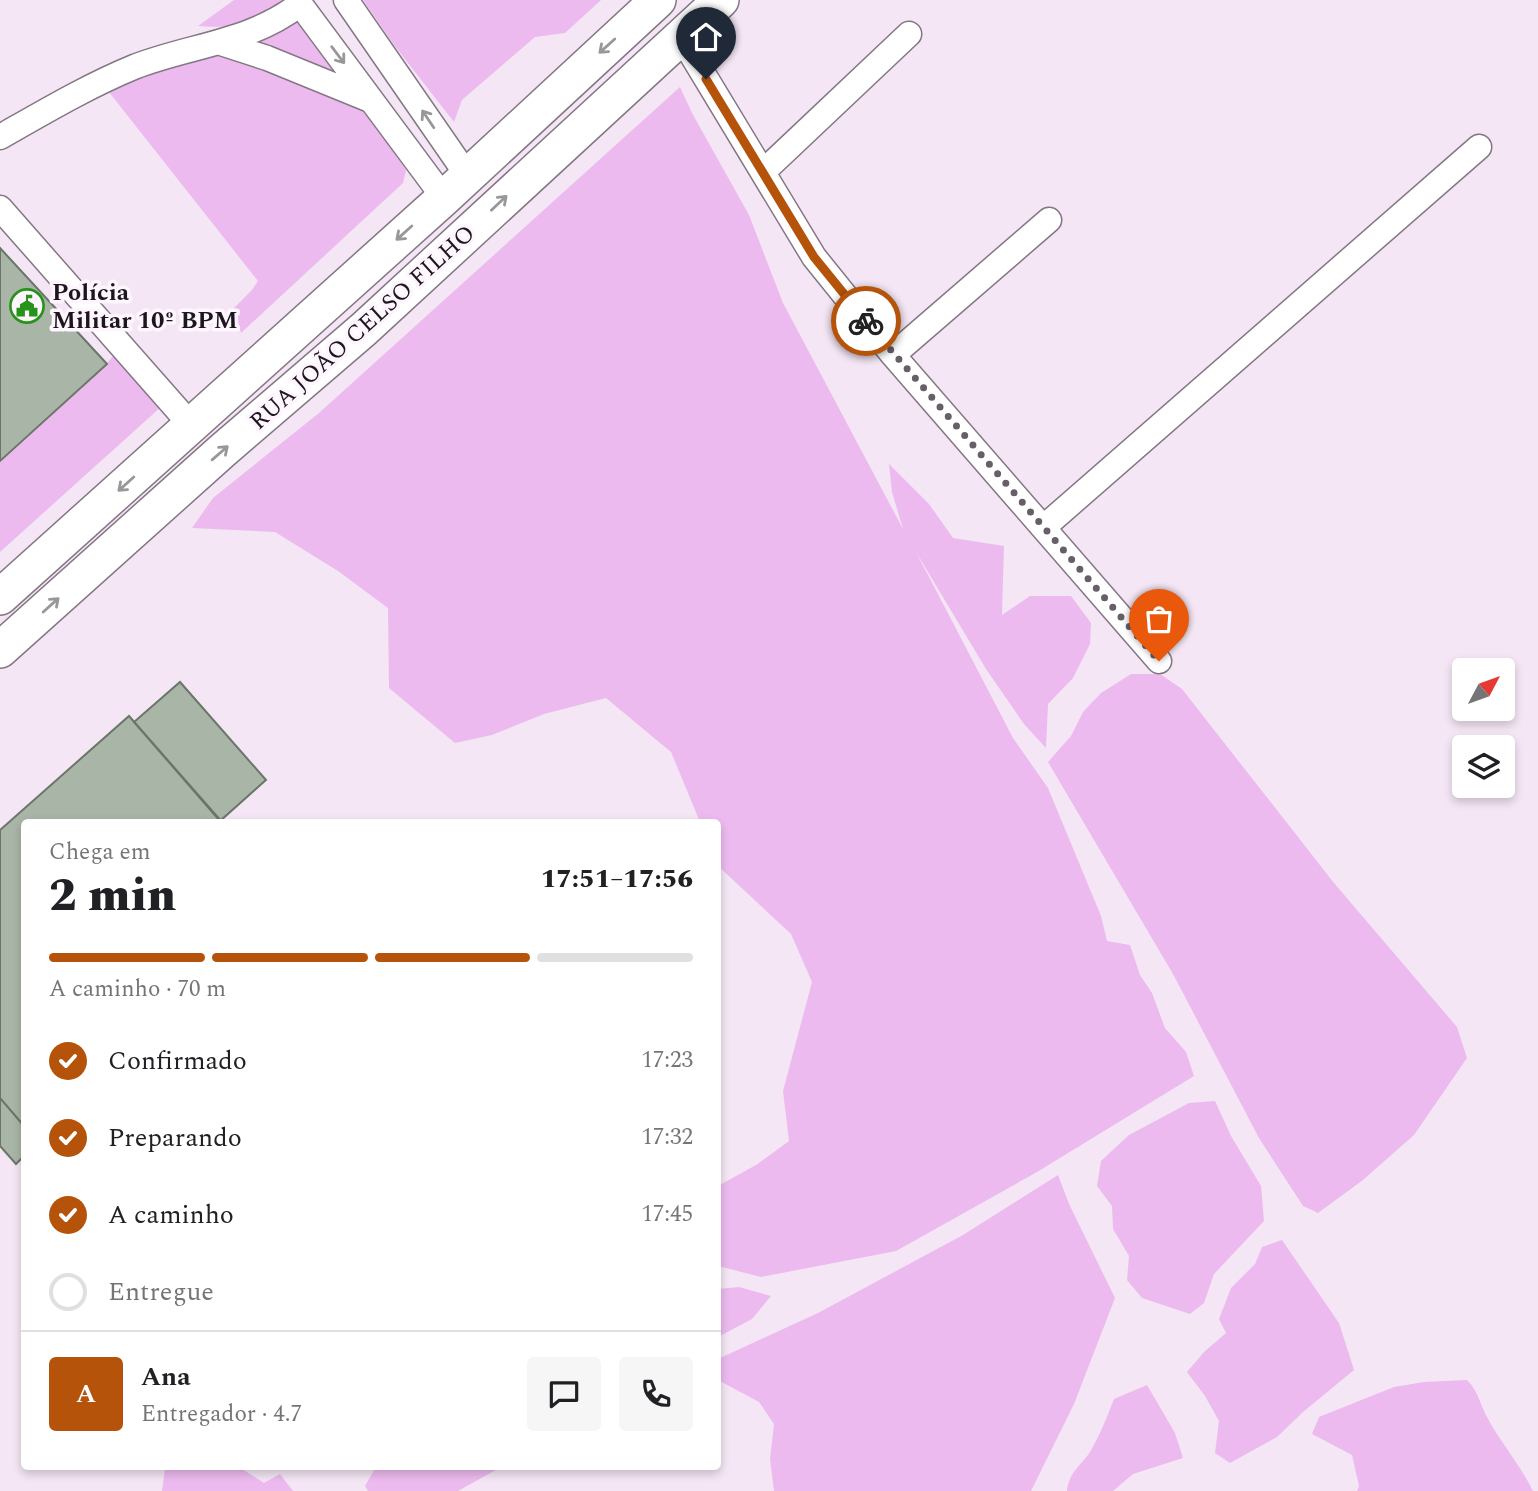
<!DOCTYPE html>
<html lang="pt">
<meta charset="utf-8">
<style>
body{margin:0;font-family:Spectral,serif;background:#f6f6f6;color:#202124;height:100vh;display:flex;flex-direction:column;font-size:26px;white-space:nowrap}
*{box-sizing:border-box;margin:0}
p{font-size:23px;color:#757577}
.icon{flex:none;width:38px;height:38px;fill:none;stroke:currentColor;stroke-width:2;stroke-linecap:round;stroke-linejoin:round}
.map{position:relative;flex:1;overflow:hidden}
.details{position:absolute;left:21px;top:819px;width:700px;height:651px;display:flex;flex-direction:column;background:#fff;border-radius:7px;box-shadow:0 4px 10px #0003}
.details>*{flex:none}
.needle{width:46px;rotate:49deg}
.controls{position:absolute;left:1452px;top:658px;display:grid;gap:14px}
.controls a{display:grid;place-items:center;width:63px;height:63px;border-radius:7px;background:#fff;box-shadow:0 4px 10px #0003;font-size:35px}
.pin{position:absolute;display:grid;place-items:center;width:60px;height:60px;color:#fff;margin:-72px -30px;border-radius:50% 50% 50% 0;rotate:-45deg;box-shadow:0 0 7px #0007}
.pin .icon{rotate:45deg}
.courier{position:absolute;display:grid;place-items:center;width:70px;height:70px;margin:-35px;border:5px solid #b45309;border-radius:50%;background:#fff;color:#222;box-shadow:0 2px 9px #0007}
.headline em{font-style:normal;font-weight:800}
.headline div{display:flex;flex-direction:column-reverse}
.headline{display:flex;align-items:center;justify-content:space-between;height:119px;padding:0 28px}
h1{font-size:46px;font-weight:800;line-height:52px}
.bar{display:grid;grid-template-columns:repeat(4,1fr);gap:10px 7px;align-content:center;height:84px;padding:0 28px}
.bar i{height:9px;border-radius:5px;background:#e0e0e0}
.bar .active{background:#b45309}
.bar p{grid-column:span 4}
.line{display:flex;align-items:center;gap:18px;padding:0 28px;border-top:2px solid #e0e0e0}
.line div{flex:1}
.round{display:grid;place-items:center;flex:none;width:74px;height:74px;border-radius:7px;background:#f6f6f6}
ol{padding:0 28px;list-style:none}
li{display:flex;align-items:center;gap:21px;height:77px}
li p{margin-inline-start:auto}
li .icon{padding:7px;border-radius:50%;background:#b45309;color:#fff;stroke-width:4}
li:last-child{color:#757577}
li i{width:38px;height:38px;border:4px solid #e0e0e0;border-radius:50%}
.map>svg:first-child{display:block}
</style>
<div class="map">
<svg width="1538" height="1491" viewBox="0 0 1538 1491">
<rect width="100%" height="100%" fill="#f4e6f4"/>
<!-- green -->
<path fill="#ecbaef" d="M234,0H282L287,8C253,22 235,29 198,26Z
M363,0H601L565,33L535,37L462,100L454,122L394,45Z
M300,19L338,78L248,42Z
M234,54L356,98L406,170L403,183L241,333L234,308L252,290L258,281L105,87L195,57Z
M680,87L692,113L749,215L783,303L903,529L892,492L889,464L929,504L953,538L1004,546L1002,615L1030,596H1071L1091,623L1090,644L1073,678L1048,704L1046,748L1024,724L986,669L916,552L1013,738L1048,788L1101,916L1107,941L1130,945L1140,975L1152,993L1165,1028L1186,1052L1194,1076L1037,1172L896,1251L761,1277L718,1266V1186L756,1165L789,1141L783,1091L812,982L791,934L718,866V822H700L671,752L606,698L544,714L492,735L455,743L389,688L388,608L338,571L275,532L192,528L213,498L319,413Z
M0,248L107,363L115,354L162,406L0,552Z
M1131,674H1160L1182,689L1334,883L1457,1027L1467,1058L1414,1135L1363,1180L1318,1213L1303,1206L1259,1138L1173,974L1048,762L1071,736L1083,712L1101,693Z
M1215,1101L1231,1136L1261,1186L1264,1221L1214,1274L1204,1303L1190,1314L1142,1298L1127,1280L1129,1256L1113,1229L1112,1206L1097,1186L1101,1161L1129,1135L1189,1103Z
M1058,1175L1069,1204L1115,1298L1074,1404L1031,1491H774L770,1459L774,1424L759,1402L718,1380V1359L818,1313L963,1235Z
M1282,1240L1339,1323L1354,1370L1303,1412L1277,1437L1230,1463L1215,1453L1219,1421L1205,1396L1187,1372L1204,1352L1226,1333L1219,1319L1231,1288L1255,1264L1262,1247Z
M739,1287L771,1296L752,1319L718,1337V1289Z
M1467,1380C1479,1392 1480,1405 1488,1419C1502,1444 1520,1465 1533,1491H1357L1359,1486L1352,1455L1312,1434L1319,1417L1394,1387L1424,1382Z
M1147,1385L1175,1433L1183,1458L1133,1474L1113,1491H1067C1069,1472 1080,1467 1090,1452C1100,1435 1107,1417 1114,1399Z
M174,1467H239L264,1483L280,1474L293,1491H162L165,1468Z
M376,1467V1466L501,1467L458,1491H368L365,1486Z"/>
<!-- building -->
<path fill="#a9b5a7" stroke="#6a7668" stroke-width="2" d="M0,248L107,364L0,461Z
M180,682L266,780L220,821L134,722Z
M129,716L222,822H24V1126L0,1098V830Z
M0,1098L24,1126V1156L16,1164L0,1146Z"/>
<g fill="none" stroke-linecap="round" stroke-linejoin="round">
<!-- minor casing -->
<g stroke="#847784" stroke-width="27">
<path id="minor" d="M297,0L444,198
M346,0L467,175
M681,37L814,257L893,355L1159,661
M221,43L267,58L370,100
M0,137C44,112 88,86 134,67C190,45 250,43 300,4
M763,172L909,34
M0,208L191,425
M893,355L1049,220
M1044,527L1479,147"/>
</g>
<!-- secondary casing -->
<g stroke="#847784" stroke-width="38">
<path id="secondary" d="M0,597L444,198L658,0
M0,650L222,451L364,329L721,0"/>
</g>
<!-- minor -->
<use href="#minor" stroke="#fff" stroke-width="24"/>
<!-- secondary -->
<use href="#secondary" stroke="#fff" stroke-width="35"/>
</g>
<!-- one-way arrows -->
<defs><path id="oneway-shaft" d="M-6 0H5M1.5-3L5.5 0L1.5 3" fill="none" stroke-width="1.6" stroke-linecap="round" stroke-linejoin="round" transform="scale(1.75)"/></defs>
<g stroke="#989799">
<use href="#oneway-shaft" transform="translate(607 46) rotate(138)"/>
<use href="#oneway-shaft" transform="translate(338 55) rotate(53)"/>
<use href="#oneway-shaft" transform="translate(428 119) rotate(-124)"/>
<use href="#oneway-shaft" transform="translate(499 203) rotate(-43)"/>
<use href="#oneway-shaft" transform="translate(404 233) rotate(138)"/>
<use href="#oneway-shaft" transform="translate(220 453) rotate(-41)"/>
<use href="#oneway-shaft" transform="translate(126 484) rotate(138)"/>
<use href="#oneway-shaft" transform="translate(51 605) rotate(-42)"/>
</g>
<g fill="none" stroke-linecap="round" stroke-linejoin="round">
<!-- done -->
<path stroke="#675f68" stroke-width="7" stroke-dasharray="0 12.6" d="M866,321L1159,661"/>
<!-- route -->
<path stroke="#b45309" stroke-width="9" d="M706,79L814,257L866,321"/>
</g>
<!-- icons -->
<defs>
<g id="civic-ring" transform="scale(1.75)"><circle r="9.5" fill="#fef5fe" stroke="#28931b" stroke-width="1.5"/><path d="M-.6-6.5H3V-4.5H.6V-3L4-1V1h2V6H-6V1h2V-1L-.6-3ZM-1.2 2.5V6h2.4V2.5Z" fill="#28931b"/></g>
</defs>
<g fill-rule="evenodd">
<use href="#civic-ring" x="27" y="306"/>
</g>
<g text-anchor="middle" stroke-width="7" stroke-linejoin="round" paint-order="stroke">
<!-- poi labels -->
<g font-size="24" font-weight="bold" fill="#1b171c" stroke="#fef5fe" text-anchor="start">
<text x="52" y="300">Polícia<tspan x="52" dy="28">Militar 10º BPM</tspan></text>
</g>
<!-- street labels -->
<g font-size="24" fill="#1b171c" stroke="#fef5fe">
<text transform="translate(362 327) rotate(-42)" y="8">RUA JOÃO CELSO FILHO</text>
</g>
</g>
</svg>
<div class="controls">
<a><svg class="needle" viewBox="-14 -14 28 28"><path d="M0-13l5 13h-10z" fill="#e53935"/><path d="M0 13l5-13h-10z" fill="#757577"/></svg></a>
<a><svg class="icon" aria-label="layers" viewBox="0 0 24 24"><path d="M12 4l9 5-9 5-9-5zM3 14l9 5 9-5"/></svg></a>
</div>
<div class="pin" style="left:1159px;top:661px;background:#ea580c"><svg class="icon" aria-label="bag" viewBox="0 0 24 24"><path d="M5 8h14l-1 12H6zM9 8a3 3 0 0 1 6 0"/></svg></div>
<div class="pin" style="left:706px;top:79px;background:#1f2937"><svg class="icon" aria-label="home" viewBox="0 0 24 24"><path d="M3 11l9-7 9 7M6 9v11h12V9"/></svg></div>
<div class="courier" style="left:866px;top:321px"><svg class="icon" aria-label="bike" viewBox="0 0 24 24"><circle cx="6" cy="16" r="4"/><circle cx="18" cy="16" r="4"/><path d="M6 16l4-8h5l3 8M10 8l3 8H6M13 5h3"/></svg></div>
<section class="details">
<div class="headline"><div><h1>2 min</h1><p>Chega em</p></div><em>17:51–17:56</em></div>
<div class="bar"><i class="active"></i><i class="active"></i><i class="active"></i><i></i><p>A caminho · 70 m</p></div>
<ol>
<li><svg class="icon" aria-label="check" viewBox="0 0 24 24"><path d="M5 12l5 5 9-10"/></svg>Confirmado<p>17:23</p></li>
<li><svg class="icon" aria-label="check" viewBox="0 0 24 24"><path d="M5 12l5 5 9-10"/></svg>Preparando<p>17:32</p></li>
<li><svg class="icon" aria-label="check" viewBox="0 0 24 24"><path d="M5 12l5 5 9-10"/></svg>A caminho<p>17:45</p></li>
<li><i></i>Entregue</li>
</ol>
<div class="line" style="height:126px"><b class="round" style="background:#b45309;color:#fff">A</b><div><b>Ana</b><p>Entregador · 4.7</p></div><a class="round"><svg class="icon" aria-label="chat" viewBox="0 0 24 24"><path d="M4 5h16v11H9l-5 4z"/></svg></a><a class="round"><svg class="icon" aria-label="phone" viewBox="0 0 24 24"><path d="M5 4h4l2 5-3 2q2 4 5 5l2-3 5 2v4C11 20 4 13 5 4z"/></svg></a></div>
</section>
</div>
